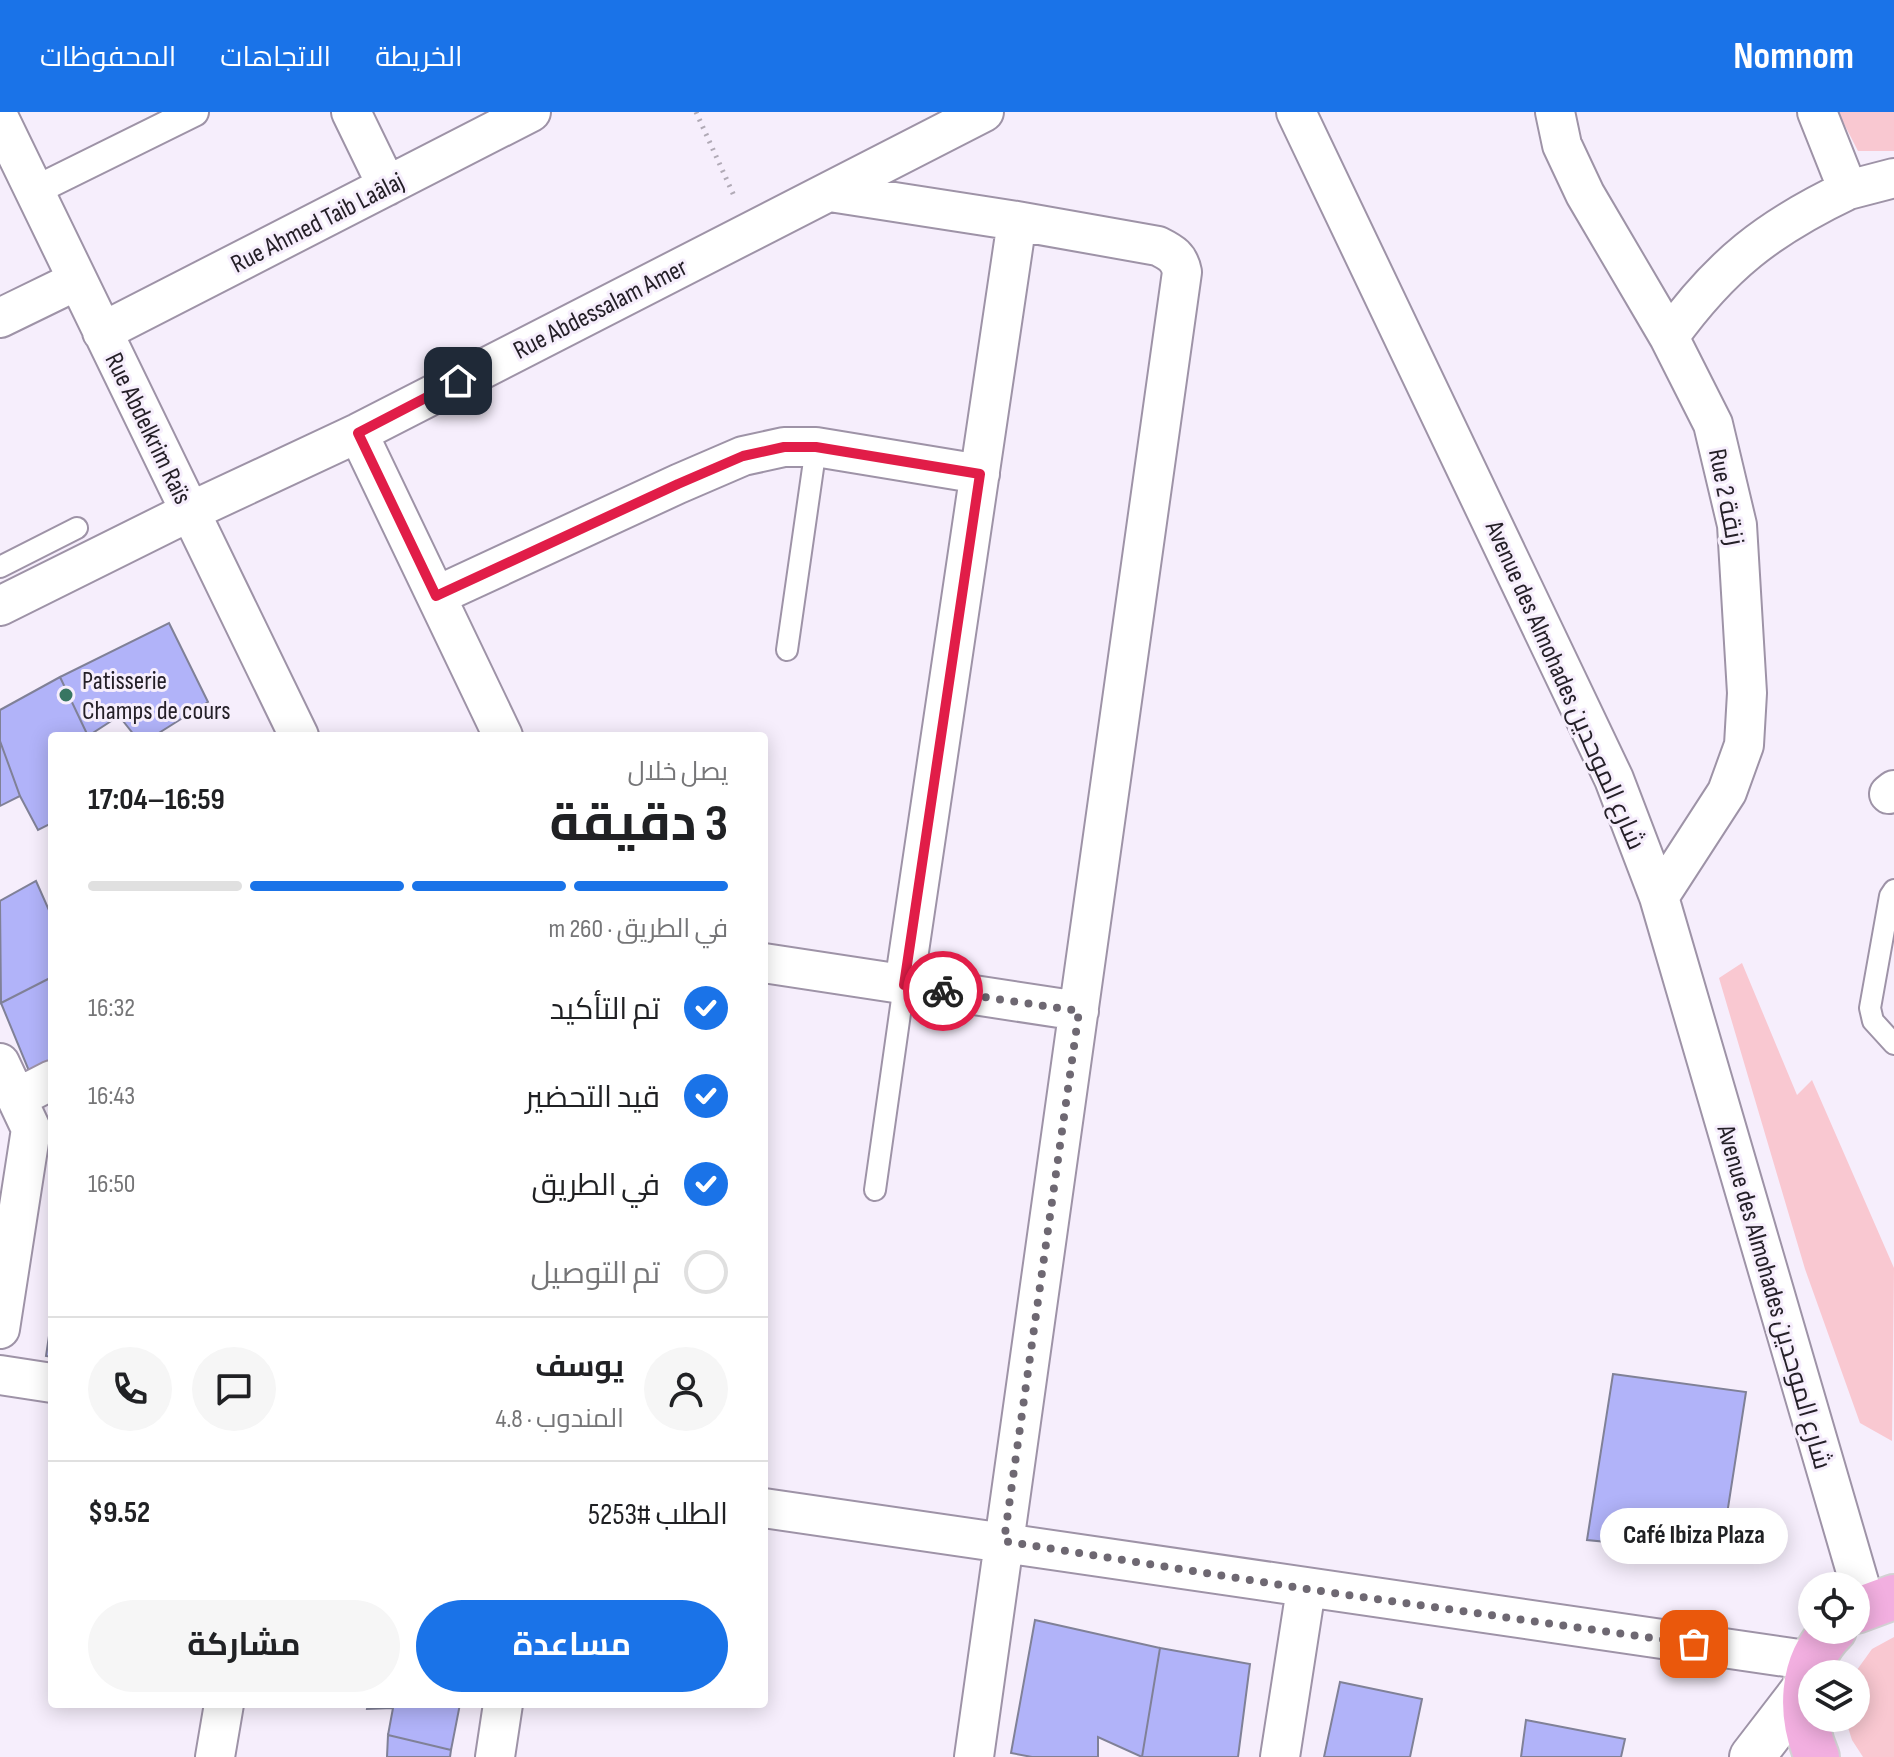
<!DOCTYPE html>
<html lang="ar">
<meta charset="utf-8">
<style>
body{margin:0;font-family:"Sofia Sans Condensed",Cairo,sans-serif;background:#f6f6f6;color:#202124;direction:rtl;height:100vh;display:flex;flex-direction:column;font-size:30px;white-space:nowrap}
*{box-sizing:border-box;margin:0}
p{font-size:26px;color:#757577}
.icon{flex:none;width:44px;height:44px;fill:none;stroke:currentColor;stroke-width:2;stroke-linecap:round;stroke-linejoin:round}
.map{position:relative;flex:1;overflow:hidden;direction:ltr}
.sheet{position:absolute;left:48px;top:620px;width:720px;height:976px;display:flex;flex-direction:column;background:#fff;border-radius:8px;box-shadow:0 4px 20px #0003;direction:rtl}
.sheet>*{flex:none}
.fabs{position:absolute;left:1798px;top:1460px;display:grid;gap:16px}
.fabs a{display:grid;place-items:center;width:72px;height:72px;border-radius:50%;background:#fff;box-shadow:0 4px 20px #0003;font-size:40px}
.pin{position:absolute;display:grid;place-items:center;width:68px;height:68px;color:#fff;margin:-34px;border-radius:16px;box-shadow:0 4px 12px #0006}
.courier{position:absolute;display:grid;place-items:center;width:80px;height:80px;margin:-40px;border:6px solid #e11d48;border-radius:50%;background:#fff;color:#222;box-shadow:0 2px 10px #0007}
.bubble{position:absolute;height:56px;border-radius:28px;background:#fff;box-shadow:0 4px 20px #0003;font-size:26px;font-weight:700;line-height:56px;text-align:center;direction:rtl}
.headline em{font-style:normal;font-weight:700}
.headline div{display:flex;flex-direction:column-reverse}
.headline{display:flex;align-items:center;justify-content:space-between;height:136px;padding:0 40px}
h1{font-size:52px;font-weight:700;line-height:60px}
.bar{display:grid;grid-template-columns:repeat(4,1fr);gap:12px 8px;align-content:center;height:96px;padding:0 40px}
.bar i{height:10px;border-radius:6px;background:#e0e0e0}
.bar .on{background:#1a73e8}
.bar p{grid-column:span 4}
.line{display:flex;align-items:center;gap:20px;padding:0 40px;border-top:2px solid #e0e0e0}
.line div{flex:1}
.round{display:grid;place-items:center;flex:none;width:84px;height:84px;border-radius:42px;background:#f6f6f6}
ol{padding:0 40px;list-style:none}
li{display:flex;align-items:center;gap:24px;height:88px}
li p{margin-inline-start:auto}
li .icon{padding:8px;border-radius:50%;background:#1a73e8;color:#fff;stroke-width:4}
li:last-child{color:#757577}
li i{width:44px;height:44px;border:4px solid #e0e0e0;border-radius:50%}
.button{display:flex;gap:16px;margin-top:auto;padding:16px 40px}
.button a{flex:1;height:92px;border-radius:48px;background:#1a73e8;color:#fff;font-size:32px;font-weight:700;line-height:92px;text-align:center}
.button a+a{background:#f6f6f6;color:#202124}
header{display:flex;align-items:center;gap:48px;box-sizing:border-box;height:112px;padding:0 40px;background:#1a73e8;color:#fff}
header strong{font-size:38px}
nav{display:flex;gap:44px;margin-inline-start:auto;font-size:28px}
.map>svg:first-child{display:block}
</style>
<header>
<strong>Nomnom</strong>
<nav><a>الخريطة</a><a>الاتجاهات</a><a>المحفوظات</a></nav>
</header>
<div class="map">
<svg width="1894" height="1645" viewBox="0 0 1894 1645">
<rect width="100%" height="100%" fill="#f6eefc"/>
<!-- green -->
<path fill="#f9c8d1" d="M1838,0H1894V39H1858Z
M1742,851L1797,983L1812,968L1894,1156L1892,1329L1860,1311L1805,1157L1719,866Z
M1894,1525V1645H1863L1852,1628L1845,1606H1856V1562H1854L1872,1537Z"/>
<!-- building -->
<path fill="#b1b3f9" stroke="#808197" stroke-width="2" d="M169,511L208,590L154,624H135L119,604L88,624L60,565Z
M60,565L88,624H52V711L38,718L20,684L0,629V598Z
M0,629L20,684L0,694Z
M36,769L52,805V865L1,891L0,789Z
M52,865V960L34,971L1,891Z
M52,1204V1245L46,1244Z
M1613,1262L1746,1280L1721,1441L1587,1428Z
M1035,1508L1160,1536L1142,1645L1098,1625V1645H1032L1011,1641Z
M1160,1536L1250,1552L1238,1645H1142Z
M1340,1570L1422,1587L1410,1645H1324Z
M368,1592H460L451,1638L388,1623L393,1596L367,1597Z
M1526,1608L1625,1627L1621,1645H1521Z
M388,1623L451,1638L450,1645H387Z"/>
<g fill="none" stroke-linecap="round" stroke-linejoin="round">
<!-- service casing -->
<g stroke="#9e93a7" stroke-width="24">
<path id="service" d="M0,455L77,416
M787,538L816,335
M1894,778L1890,784L1870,896L1873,909L1894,932
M875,1078L904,873"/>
</g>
<!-- pedestrian casing -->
<g stroke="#9e93a7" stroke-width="32">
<path id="pedestrian" d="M34,79L194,0"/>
</g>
<!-- minor casing -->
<g stroke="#9e93a7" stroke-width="42">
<path id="minor" d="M351,0L387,74
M1296,0L1614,667L1659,785L1866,1494
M1555,0L1562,33L1585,82L1669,225L1713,312L1737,413L1747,581L1744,633L1727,680L1659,785
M0,8L299,624
M1848,78L1894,66
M830,80L1017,109L1158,134C1172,141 1179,145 1182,160L974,1645
M0,206L76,169
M102,220L531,0
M1669,225C1721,153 1768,116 1848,78L1817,0
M358,321L503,624
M436,484L678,372L743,344L784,335H816L980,362
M0,494L189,400L358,321L984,0
M1889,682L1894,678
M764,851L1079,899
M904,873L1017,109
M0,951L31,1017L0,1217
M17,986L52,968
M0,1263L52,1271
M764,1396L1813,1549
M215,1645L224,1592
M495,1645L503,1592
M1280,1645L1306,1477"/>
</g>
<!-- tertiary casing -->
<g stroke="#9e93a7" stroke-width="48">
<path id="tertiary" d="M1752,1645L1805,1576"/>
</g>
<!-- primary casing -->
<g stroke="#d3d2d4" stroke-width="48">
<path id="primary" d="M1856,1499L1894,1485
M1817,1645C1799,1603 1799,1552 1834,1518"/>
</g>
<!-- path -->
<path stroke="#b1aab6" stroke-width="5" stroke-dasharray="2 6" stroke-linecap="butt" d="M696,0L735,86"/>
<!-- service -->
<use href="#service" stroke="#fff" stroke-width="20"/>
<!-- pedestrian -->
<use href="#pedestrian" stroke="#fff" stroke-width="28"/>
<!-- minor -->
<use href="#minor" stroke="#fff" stroke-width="38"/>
<!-- tertiary -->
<use href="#tertiary" stroke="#fff" stroke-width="44"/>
<!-- primary -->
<use href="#primary" stroke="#f2afe0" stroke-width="44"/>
</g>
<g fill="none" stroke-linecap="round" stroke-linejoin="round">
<!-- done -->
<path stroke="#6e6872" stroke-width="8" stroke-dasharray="0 14.4" d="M943,879L1079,899L1004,1429L1306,1477L1694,1532"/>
<!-- route -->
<path stroke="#e11d48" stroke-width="10" d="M458,269L358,321L436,484L678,372L743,344L784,335H816L980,362L904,873L943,879"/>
</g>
<!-- markers -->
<circle fill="#387662" stroke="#f6eefc" stroke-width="3" cx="66" cy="583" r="8"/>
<g text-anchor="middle" stroke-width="6" stroke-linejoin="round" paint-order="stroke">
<!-- street labels -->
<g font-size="26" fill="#252028" stroke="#f6eefc">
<text transform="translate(317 110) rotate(-27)" y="9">Rue Ahmed Taib Laâlaj</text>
<text transform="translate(600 196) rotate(-27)" y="9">Rue Abdessalam Amer</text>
<text transform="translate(149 316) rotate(64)" y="9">Rue Abdelkrim Raïs</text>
<text transform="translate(1727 385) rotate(79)" y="9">Rue 2 زنقة</text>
<text transform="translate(1566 573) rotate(66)" y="9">Avenue des Almohades شارع الموحدين</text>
<text transform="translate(1775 1185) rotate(74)" y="9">Avenue des Almohades شارع الموحدين</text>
</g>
<!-- poi labels -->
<g font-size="26" fill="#252028" stroke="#f6eefc" text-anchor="start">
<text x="82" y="577">Patisserie<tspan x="82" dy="30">Champs de cours</tspan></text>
</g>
</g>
</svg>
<div class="fabs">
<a><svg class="icon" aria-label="locate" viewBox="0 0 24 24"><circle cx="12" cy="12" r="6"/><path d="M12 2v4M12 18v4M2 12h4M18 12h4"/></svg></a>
<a><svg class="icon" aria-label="layers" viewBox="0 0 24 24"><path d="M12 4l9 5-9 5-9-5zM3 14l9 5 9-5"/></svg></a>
</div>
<div class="pin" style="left:1694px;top:1532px;background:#ea580c"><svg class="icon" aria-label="bag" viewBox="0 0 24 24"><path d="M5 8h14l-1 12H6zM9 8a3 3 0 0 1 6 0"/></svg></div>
<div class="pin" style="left:458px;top:269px;background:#1f2937"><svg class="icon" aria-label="home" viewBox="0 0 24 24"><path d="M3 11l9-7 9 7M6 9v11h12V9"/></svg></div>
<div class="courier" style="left:943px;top:879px"><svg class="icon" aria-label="bike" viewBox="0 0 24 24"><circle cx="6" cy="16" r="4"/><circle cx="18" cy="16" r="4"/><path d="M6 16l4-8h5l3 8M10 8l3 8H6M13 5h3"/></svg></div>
<div class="bubble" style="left:1600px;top:1396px;width:188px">Café Ibiza Plaza</div>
<section class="sheet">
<div class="headline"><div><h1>3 دقيقة</h1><p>يصل خلال</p></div><em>16:59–17:04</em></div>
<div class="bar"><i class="on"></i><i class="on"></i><i class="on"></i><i></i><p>في الطريق · 260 m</p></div>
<ol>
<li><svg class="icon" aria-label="check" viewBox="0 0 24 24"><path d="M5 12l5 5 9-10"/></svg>تم التأكيد<p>16:32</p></li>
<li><svg class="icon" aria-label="check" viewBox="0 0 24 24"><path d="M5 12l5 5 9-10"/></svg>قيد التحضير<p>16:43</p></li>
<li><svg class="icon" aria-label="check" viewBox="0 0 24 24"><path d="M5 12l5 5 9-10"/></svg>في الطريق<p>16:50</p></li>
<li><i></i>تم التوصيل</li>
</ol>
<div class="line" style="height:144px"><a class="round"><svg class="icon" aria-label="person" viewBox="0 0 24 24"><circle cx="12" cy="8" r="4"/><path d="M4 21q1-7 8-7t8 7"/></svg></a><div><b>يوسف</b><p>المندوب · 4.8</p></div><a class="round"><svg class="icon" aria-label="chat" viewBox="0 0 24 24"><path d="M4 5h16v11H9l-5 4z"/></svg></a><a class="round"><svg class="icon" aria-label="phone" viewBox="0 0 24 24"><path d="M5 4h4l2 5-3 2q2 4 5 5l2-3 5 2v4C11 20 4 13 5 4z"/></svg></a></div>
<div class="line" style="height:104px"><div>الطلب #5253</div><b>$9.52</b></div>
<div class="button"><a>مساعدة</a><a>مشاركة</a></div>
</section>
</div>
